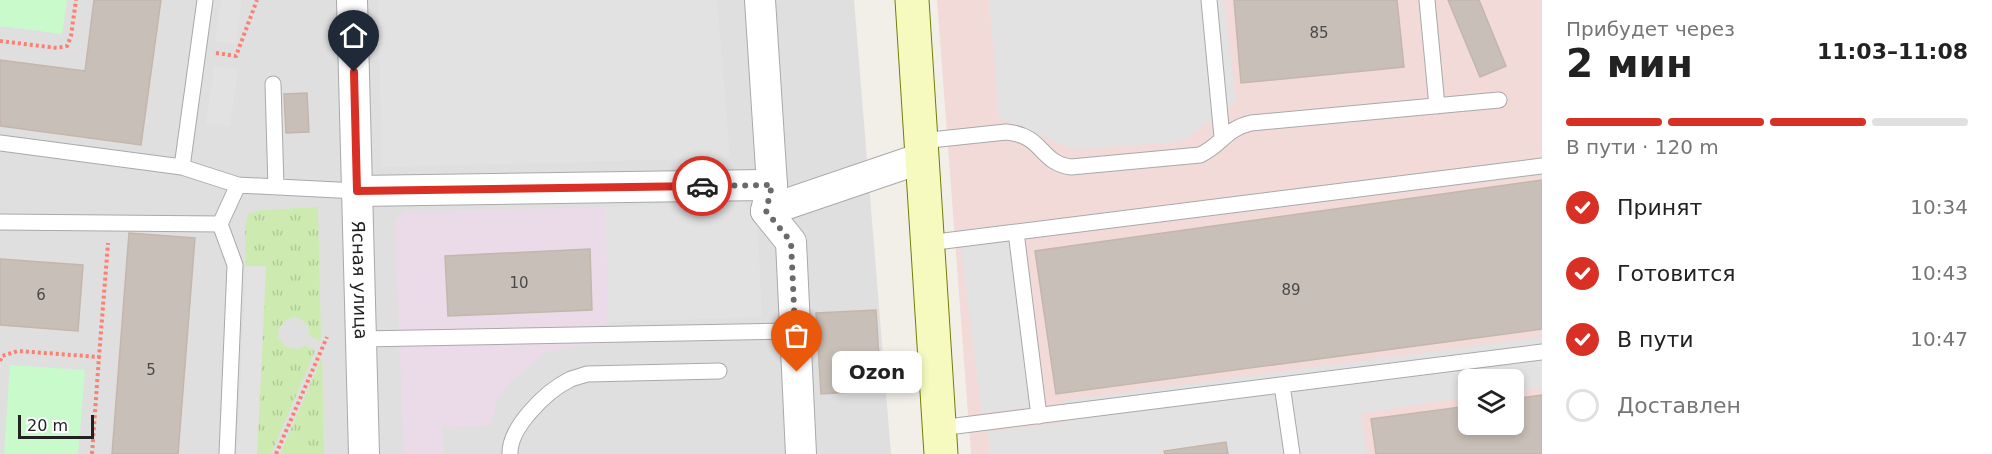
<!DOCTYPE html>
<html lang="ru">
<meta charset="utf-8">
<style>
body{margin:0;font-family:"DejaVu Sans",sans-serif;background:#f2f2f2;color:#222;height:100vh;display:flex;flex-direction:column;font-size:22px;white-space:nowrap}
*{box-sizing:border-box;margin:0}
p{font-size:20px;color:#767676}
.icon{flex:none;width:33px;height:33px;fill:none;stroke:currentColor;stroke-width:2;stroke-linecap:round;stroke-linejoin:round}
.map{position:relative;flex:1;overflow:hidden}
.panel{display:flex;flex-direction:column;background:#fff;width:450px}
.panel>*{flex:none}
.buttons{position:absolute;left:1458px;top:369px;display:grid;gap:12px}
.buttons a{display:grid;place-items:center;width:66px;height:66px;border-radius:9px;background:#fff;box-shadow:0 3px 9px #0003;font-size:30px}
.scale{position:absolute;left:18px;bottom:15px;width:76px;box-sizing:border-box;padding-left:6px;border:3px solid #222;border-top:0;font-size:16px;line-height:21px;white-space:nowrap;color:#222;-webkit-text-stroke:4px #fff;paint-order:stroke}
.pin{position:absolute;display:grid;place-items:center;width:51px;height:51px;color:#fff;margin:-62px -26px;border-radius:50% 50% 50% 0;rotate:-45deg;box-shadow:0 0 6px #0007}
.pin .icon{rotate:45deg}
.courier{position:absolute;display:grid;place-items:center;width:60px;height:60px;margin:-30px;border:4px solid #d93025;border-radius:50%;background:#fff;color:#222;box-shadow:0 2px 8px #0007}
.bubble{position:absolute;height:42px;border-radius:9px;background:#fff;box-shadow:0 3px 9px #0003;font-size:20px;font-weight:800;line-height:42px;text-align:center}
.overview em{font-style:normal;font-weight:800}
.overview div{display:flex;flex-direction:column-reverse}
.overview{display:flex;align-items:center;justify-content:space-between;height:102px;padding:0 24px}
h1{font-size:39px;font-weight:800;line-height:45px}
.bar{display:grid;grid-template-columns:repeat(4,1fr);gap:9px 6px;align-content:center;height:72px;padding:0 24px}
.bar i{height:8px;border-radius:4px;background:#e0e0e0}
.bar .on{background:#d93025}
.bar p{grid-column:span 4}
ol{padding:0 24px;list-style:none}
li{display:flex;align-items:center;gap:18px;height:66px}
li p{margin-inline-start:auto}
li .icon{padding:6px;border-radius:50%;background:#d93025;color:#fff;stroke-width:4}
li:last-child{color:#767676}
li i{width:33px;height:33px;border:3px solid #e0e0e0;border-radius:50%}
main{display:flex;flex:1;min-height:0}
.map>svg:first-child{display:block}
</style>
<main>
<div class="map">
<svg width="1542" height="454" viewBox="0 0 1542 454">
<defs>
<pattern id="grass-tufts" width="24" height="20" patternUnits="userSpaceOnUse" patternTransform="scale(1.5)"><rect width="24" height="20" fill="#cdebb0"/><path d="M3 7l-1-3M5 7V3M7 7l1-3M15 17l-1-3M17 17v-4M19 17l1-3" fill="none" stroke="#b0c997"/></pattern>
</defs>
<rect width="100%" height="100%" fill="#f2efe9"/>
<!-- residential -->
<path fill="#e0dfdf" d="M0,0H854L891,454H0Z"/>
<!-- commercial -->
<path fill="#f2dad9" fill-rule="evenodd" d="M937,0H1542V454H971ZM1468,380H1514V424H1468Z"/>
<!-- industrial -->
<path fill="#ebdbe8" d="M606,207L608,344L567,347L543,354L509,383L498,398L490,426L442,427L443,454H404L395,220L405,212Z"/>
<!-- grass -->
<path fill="url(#grass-tufts)" d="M318,207L321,337L320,341L310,336L307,324L297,317C285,318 278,325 278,337L286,347L298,349L305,345L315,351L271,454H257L266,267L246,266L245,226L248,214L260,210Z
M322,357L324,454H280Z"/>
<!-- park -->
<path fill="#c8facc" d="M0,0H67L62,34L0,26Z
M10,365L85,370L78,454H4Z"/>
<!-- parking -->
<path fill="#e2e2e2" d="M221,0H242L236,44L215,41Z
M378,0H717L730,158L382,167Z
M989,0H1224L1236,102L1181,142L1073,149L999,117Z
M214,66L238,69L230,126L206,123Z
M743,201L757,215L762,317L608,322L606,207Z
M1010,241L1030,407L982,413L961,248Z
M246,266H266L257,454H237Z
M1542,337V387L1514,391V380H1468V397L1361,413L1367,454H990L988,432L1069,422L1066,400Z"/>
<!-- building -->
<path fill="#c7bfb8" stroke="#c4b6ab" stroke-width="1.5" d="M94,0H161L141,145L0,126V60L85,71Z
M1234,0H1397L1404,67L1241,83Z
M1448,0H1479L1506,66L1480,77Z
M307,93L309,132L286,133L284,94Z
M1542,180V329L1056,394L1035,251Z
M129,233L195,238L178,454H112Z
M590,249L592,310L448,316L445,256Z
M0,259L83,265L78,331L0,325Z
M876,310L881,390L821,394L816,313Z
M1542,395V454H1376L1371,419L1468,406V424H1514V399Z
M1226,442L1228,454H1165L1164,451Z"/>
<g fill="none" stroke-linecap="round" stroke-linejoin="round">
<!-- lane casing -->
<g stroke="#a9a9a9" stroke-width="17">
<path id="lane" d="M1209,0L1222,137
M1427,0L1437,106
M273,84L276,187
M921,141L1006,132C1044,135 1039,163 1071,167L1200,155C1222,145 1225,129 1251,123L1499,100
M0,143L182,167L238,185
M182,167L205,0
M0,222L220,224L238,185L357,191
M220,224L235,265L227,454
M928,243L1016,232
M361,339L795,331
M1282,385L1292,454
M1039,416L1016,232L1542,166
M940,428L1542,352
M510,454C509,427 547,391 569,380C575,377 582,376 587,374L719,371"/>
</g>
<!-- street casing -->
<g stroke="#a9a9a9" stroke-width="32">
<g id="street">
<path id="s1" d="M352,0L364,454"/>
<path d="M760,0L772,185L766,211L791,242L801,454"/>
<path d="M357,191L772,185"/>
<path d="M766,211L922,158"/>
</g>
</g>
<!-- secondary casing -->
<g stroke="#707d05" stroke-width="35">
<path id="secondary" d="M912,0L941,454"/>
</g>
<!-- path -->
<path stroke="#fa8072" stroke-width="4" stroke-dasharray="3 3" stroke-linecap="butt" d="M0,41L57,48L67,46L71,36L76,0
M216,53L236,56L257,0
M0,361L2,356L18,351L99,357L108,243
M92,454L99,357
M276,454L327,337"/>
<!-- lane -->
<use href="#lane" stroke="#fff" stroke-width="15"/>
<!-- street -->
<use href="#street" stroke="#fff" stroke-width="30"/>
<!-- secondary -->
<use href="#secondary" stroke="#f7fabf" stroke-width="33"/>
</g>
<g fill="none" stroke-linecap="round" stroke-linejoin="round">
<!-- done -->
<path stroke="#6b6a68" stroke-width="6" stroke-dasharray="0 10.8" d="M702,186L772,185L766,211L791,242L797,372"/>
<!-- route -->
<path stroke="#d93025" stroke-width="8" d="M354,72L357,191L702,186"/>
</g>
<g text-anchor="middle" stroke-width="6" stroke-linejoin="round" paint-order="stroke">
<!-- number labels -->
<g font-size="15" fill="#4b4948">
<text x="1319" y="38">85</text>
<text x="519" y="288">10</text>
<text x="1291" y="295">89</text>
<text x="41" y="300">6</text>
<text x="151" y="375">5</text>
</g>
<!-- street labels -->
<g font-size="18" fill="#222" stroke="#fff">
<text dy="6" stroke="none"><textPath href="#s1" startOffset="280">Ясная улица</textPath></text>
</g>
</g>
</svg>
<div class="buttons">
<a><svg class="icon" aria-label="layers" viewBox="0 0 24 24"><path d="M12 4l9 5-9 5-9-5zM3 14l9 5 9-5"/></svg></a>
</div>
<div class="scale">20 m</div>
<div class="pin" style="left:797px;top:372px;background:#ea580c"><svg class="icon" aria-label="bag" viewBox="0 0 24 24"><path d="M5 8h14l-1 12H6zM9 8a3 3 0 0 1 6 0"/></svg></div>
<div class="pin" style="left:354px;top:72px;background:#1f2937"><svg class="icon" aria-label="home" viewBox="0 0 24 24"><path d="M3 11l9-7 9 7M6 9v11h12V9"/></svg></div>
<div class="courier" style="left:702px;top:186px"><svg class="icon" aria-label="car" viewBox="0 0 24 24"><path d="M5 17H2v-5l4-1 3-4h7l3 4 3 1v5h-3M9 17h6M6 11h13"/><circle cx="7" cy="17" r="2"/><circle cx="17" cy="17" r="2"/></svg></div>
<div class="bubble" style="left:832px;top:351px;width:90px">Ozon</div>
</div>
<section class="panel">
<div class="overview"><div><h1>2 мин</h1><p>Прибудет через</p></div><em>11:03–11:08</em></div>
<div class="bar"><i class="on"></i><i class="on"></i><i class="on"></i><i></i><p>В пути · 120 m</p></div>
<ol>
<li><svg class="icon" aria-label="check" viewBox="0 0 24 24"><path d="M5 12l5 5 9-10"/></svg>Принят<p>10:34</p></li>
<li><svg class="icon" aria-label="check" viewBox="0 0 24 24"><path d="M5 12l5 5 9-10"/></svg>Готовится<p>10:43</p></li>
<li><svg class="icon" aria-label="check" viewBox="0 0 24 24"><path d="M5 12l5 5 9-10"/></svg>В пути<p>10:47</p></li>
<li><i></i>Доставлен</li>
</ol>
</section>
</main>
